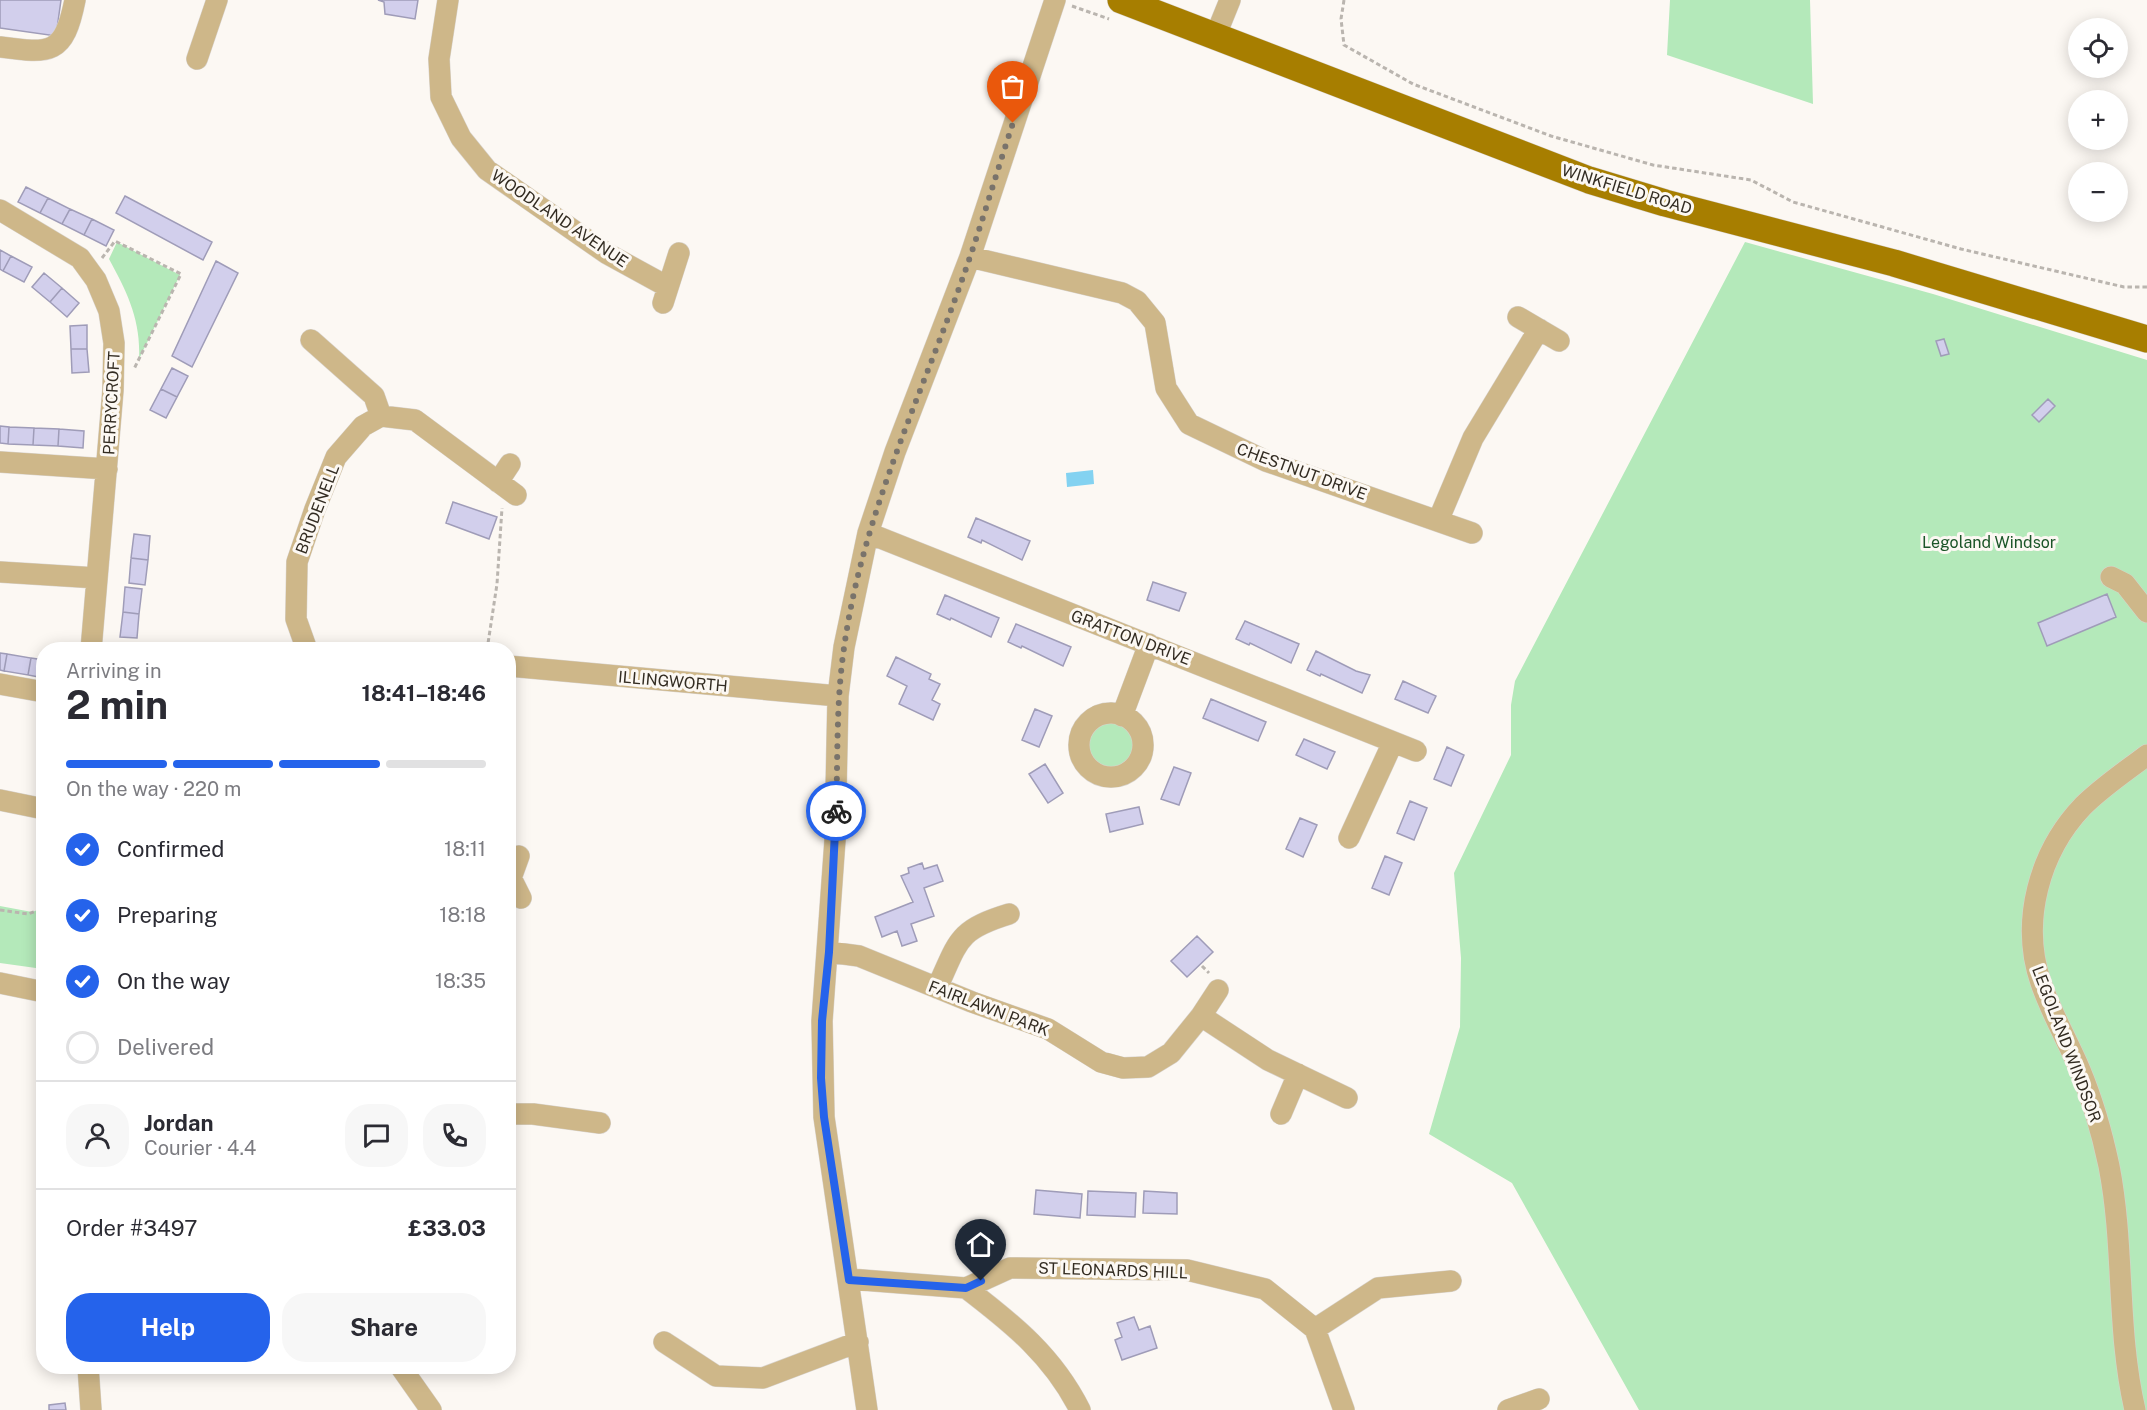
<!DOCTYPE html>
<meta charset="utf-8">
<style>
body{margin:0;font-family:"Public Sans",sans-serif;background:#f7f7f7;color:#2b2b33;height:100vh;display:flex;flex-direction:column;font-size:22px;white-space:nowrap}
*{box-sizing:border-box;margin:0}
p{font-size:20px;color:#7c7c81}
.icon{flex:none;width:33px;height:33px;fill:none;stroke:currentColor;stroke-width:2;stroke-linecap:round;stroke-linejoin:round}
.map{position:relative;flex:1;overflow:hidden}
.drawer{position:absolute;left:36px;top:642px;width:480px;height:732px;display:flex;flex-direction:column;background:#fff;border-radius:24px;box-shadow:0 3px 15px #0003}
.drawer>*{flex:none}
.fabs{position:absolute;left:2068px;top:18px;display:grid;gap:12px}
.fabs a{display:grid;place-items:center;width:60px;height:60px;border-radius:50%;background:#fff;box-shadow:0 3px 15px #0003;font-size:30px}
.pin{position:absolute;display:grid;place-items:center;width:51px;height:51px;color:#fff;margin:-62px -26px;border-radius:50% 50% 50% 0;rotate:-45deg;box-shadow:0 0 6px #0007}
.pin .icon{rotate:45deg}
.courier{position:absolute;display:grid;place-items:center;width:60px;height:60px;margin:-30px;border:4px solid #2563eb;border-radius:50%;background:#fff;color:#222;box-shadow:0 2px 8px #0007}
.overview em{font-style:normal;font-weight:700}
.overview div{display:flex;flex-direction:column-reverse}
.overview{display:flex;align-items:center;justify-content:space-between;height:102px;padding:0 30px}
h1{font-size:39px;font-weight:700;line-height:45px}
.bar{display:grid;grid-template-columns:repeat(4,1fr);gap:9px 6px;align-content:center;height:72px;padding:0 30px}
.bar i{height:8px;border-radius:4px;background:#e1e1e2}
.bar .on{background:#2563eb}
.bar p{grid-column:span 4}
.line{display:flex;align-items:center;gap:15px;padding:0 30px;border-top:2px solid #e1e1e2}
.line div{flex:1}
.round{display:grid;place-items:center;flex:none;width:63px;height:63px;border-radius:24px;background:#f7f7f7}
ol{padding:0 30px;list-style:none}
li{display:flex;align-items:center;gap:18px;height:66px}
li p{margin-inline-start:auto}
li .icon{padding:6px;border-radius:50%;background:#2563eb;color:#fff;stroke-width:4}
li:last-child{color:#7c7c81}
li i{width:33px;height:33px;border:3px solid #e1e1e2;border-radius:50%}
.action{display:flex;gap:12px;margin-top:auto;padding:12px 30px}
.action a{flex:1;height:69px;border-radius:24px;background:#2563eb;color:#fff;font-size:24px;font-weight:700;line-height:69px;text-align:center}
.action a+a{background:#f7f7f7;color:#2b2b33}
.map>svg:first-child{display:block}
</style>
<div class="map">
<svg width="2147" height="1410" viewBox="0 0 2147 1410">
<rect width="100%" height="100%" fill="#fcf8f3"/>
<!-- green -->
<path fill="#b4e9ba" d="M1670,0H1810L1813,104L1667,55Z
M117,242L180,275L139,359C141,320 127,292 109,259Z
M1745,242L1933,294L2147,360V1410H1639L1512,1183L1429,1134L1460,1027L1461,958L1454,873L1511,755V705L1515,681Z
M1086 745a25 25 0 1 1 50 0a25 25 0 1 1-50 0Z
M0,906L32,912L43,908V969L0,963Z"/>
<!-- water -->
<path fill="#83d2f1" d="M1093,470L1094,484L1067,487L1066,473Z"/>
<!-- building -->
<path fill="#d2cfec" stroke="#9f9cb8" stroke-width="1.5" d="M0,0H61L56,36L0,28Z
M378,0H418L415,19L385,14L384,2Z
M26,187L48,198L40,213L18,202Z
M125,196L212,242L203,260L116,213Z
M48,198L70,209L62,224L40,213Z
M70,209L92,219L84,235L62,224Z
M92,219L114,230L106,246L84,235Z
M0,250L11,256L3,271L0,269Z
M11,256L32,267L24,282L3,271Z
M216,261L238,273L192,367L172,356Z
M44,273L62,288L50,302L32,287Z
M62,288L79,303L67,317L50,302Z
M87,325V349H71L70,326Z
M1944,339L1949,354L1941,356L1936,341Z
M71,349H87L89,372L72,373Z
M172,368L188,376L177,397L161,389Z
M161,389L177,397L166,418L150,410Z
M2048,399L2055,406L2039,422L2032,415Z
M0,426L9,427L8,444L0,443Z
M9,427L34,428L33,445L8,444Z
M34,428L59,429L58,446L33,445Z
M59,429L84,431L83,448L58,446Z
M453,502L497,517L489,539L446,523Z
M976,518L1030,541L1022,560L982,540L981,543L968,537Z
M134,534L150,536L148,560L131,558Z
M131,558L148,560L145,585L129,583Z
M1153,582L1186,593L1179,611L1147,600Z
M125,587L142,589L139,614L123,612Z
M2107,594L2116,617L2047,646L2038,623Z
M945,595L999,618L991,637L951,618L950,620L937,614Z
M123,612L139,614L137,638L120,637Z
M1245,621L1299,644L1291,663L1250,643L1249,645L1236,639Z
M1016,624L1071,647L1063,666L1022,646L1021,648L1008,642Z
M125,643L141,646V650H124Z
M1316,651L1356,671L1370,675L1362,693L1321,674L1320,676L1307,670Z
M0,653L7,654L4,671L0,670Z
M7,654L31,658L28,675L4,671Z
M896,657L931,674L929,679L940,684L932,700L940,704L933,720L899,704L907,686L887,676Z
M31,658L44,660V678L28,675Z
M1403,681L1436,696L1428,713L1395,699Z
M1211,699L1266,722L1258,741L1203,718Z
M1035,709L1052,716L1039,747L1022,740Z
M1304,739L1335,752L1327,769L1296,755Z
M1447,747L1464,755L1451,786L1434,779Z
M1045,764L1063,793L1048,803L1029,774Z
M1174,767L1191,773L1179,805L1161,799Z
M1410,801L1427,808L1414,840L1397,833Z
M1139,807L1143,824L1110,832L1106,814Z
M1300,818L1317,825L1303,857L1286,849Z
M1385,856L1402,863L1389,895L1372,888Z
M922,863L924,869L937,865L943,881L924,888L934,916L911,924L917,941L902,946L897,931L882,937L875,917L913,902L901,876L909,873L908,868Z
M1197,936L1213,952L1187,977L1171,961Z
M1036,1190L1082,1194L1080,1218L1034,1214Z
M1088,1191L1136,1193L1135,1217L1087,1215Z
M1144,1191L1177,1193V1214L1143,1213Z
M1134,1317L1139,1330L1150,1326L1157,1348L1122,1360L1115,1340L1122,1337L1117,1323Z
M65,1403L66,1410H49V1405Z"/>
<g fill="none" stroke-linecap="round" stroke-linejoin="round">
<!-- minor casing -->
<g stroke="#d8d3cd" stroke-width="22">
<path id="minor" d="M448,0L439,59L441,97L461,138L487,170L606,253L668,287
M1215,37L1230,0
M0,47C51,54 64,55 75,0
M197,59L217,0
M0,210L80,258L96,280L109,311L114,343L113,390L91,650
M970,257L1122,293L1137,301L1155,323L1166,388L1189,424L1266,461L1472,533
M663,303L679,253
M1518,317L1559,341
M311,340L374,396L381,416
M0,462L107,469
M498,482L510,464
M1438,521L1473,438L1539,329
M868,533L1416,751
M0,572L97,578
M2111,577L2125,584L2147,612
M307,650L296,619L297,562L315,509L336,457L363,426L381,416L415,420L516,495
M508,666L838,696
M0,684L44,692
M1079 745a32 32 0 1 1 64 0a32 32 0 1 1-64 0Z
M1122,716L1149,644
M0,800L44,809
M1349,838L1393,742
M519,856L511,878L521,898
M829,952L859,956L972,1002L1048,1029L1101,1062L1123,1068L1148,1067L1171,1053L1201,1016L1218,990
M0,983L44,992
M937,988C959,940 957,930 1009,914
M1201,1016L1268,1060L1347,1098
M508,1114H533L600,1123
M1281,1114L1298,1074
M849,1279L966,1288L1010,1268L1187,1270L1265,1289L1315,1329L1344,1410
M966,1288C1013,1324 1053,1356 1080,1410
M1315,1329L1378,1288L1451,1281
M664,1342L716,1376L763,1378L858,1342
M88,1366L91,1410
M400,1366L431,1410
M867,1410L824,1117L822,1021L835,840L838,696L844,647L868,533L895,452L970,257L1055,0
M1508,1410L1539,1399
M2135,1410C2116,1328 2125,1248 2109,1166C2102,1133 2093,1101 2080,1070C2068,1041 2051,1013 2041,983C2020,922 2039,852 2083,806C2102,787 2126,771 2147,755"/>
</g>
<!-- major casing -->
<g stroke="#d8d3cd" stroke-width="28">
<path id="major" d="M1121,0L1589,180L1665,203L1894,263L2147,339"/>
</g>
<!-- path -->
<path stroke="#bab5af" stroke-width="3" stroke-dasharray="4.5 3" stroke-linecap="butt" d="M1344,0L1341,19L1344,45L1413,84L1551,136L1653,165L1751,180L1793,202L1961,249L2124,287H2147
M1072,6L1109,19
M102,258L115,241L181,274L134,369
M487,650L497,584L502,508
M0,910L28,914L44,908
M1202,966L1209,973"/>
<!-- minor -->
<use href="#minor" stroke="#ceb789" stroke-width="21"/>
<!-- major -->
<use href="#major" stroke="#a77e00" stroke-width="27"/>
</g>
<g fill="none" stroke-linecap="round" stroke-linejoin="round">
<!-- done -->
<path stroke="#79736b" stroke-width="6" stroke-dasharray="0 10.8" d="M836,811C838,757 836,702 844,648C863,510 926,387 970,257C985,213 998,168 1013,123"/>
<!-- route -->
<path stroke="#2563eb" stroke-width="8" d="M836,811L829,952L822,1021L821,1078L824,1117L849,1280L966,1288L981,1281"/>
</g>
<g text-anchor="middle" stroke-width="6" stroke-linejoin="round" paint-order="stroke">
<!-- street labels -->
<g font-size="16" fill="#332c22" stroke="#fcf8f3">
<text transform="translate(1627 189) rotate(17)" y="6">WINKFIELD ROAD</text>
<text transform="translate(560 218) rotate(34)" y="6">WOODLAND AVENUE</text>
<text transform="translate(111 403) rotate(-87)" y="6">PERRYCROFT</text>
<text transform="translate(1302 471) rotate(20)" y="6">CHESTNUT DRIVE</text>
<text transform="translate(317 509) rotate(-69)" y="6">BRUDENELL</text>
<text transform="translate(1131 637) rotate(21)" y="6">GRATTON DRIVE</text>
<text transform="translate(673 681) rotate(5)" y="6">ILLINGWORTH</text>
<text transform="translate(989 1008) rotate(21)" y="6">FAIRLAWN PARK</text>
<text transform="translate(2067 1044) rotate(69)" y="6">LEGOLAND WINDSOR</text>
<text transform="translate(1113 1270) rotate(2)" y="6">ST LEONARDS HILL</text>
</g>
<!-- park labels -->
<g font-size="16" fill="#1b5528" stroke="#fcf8f3">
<text x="1989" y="548">Legoland Windsor</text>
</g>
</g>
</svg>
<div class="fabs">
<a><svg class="icon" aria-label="locate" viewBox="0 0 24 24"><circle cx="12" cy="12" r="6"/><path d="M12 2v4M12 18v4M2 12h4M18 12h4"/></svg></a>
<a>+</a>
<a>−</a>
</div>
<div class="pin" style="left:1013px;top:123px;background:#ea580c"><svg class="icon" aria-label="bag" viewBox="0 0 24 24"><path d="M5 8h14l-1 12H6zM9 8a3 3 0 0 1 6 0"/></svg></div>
<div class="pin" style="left:981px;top:1281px;background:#1f2937"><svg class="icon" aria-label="home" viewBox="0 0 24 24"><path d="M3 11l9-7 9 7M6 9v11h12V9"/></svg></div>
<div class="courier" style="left:836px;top:811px"><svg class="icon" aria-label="bike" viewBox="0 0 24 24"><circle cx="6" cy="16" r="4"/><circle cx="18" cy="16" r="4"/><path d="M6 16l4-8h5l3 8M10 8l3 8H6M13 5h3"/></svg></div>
<section class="drawer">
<div class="overview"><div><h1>2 min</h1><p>Arriving in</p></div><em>18:41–18:46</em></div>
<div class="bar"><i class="on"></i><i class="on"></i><i class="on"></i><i></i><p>On the way · 220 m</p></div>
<ol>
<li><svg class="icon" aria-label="check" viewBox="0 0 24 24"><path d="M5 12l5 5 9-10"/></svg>Confirmed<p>18:11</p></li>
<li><svg class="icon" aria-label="check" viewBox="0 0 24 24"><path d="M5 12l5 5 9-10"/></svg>Preparing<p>18:18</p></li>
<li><svg class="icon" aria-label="check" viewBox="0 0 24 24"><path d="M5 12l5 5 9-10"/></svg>On the way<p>18:35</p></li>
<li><i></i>Delivered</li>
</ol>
<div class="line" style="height:108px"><a class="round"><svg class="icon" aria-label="person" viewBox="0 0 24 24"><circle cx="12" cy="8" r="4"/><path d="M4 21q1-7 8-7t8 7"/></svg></a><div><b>Jordan</b><p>Courier · 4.4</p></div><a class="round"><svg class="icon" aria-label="chat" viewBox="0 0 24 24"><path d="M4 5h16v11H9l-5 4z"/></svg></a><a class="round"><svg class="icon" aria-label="phone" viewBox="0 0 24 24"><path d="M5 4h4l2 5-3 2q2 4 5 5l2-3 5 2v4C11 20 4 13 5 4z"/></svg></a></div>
<div class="line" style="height:78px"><div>Order #3497</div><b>£33.03</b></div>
<div class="action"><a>Help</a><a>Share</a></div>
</section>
</div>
